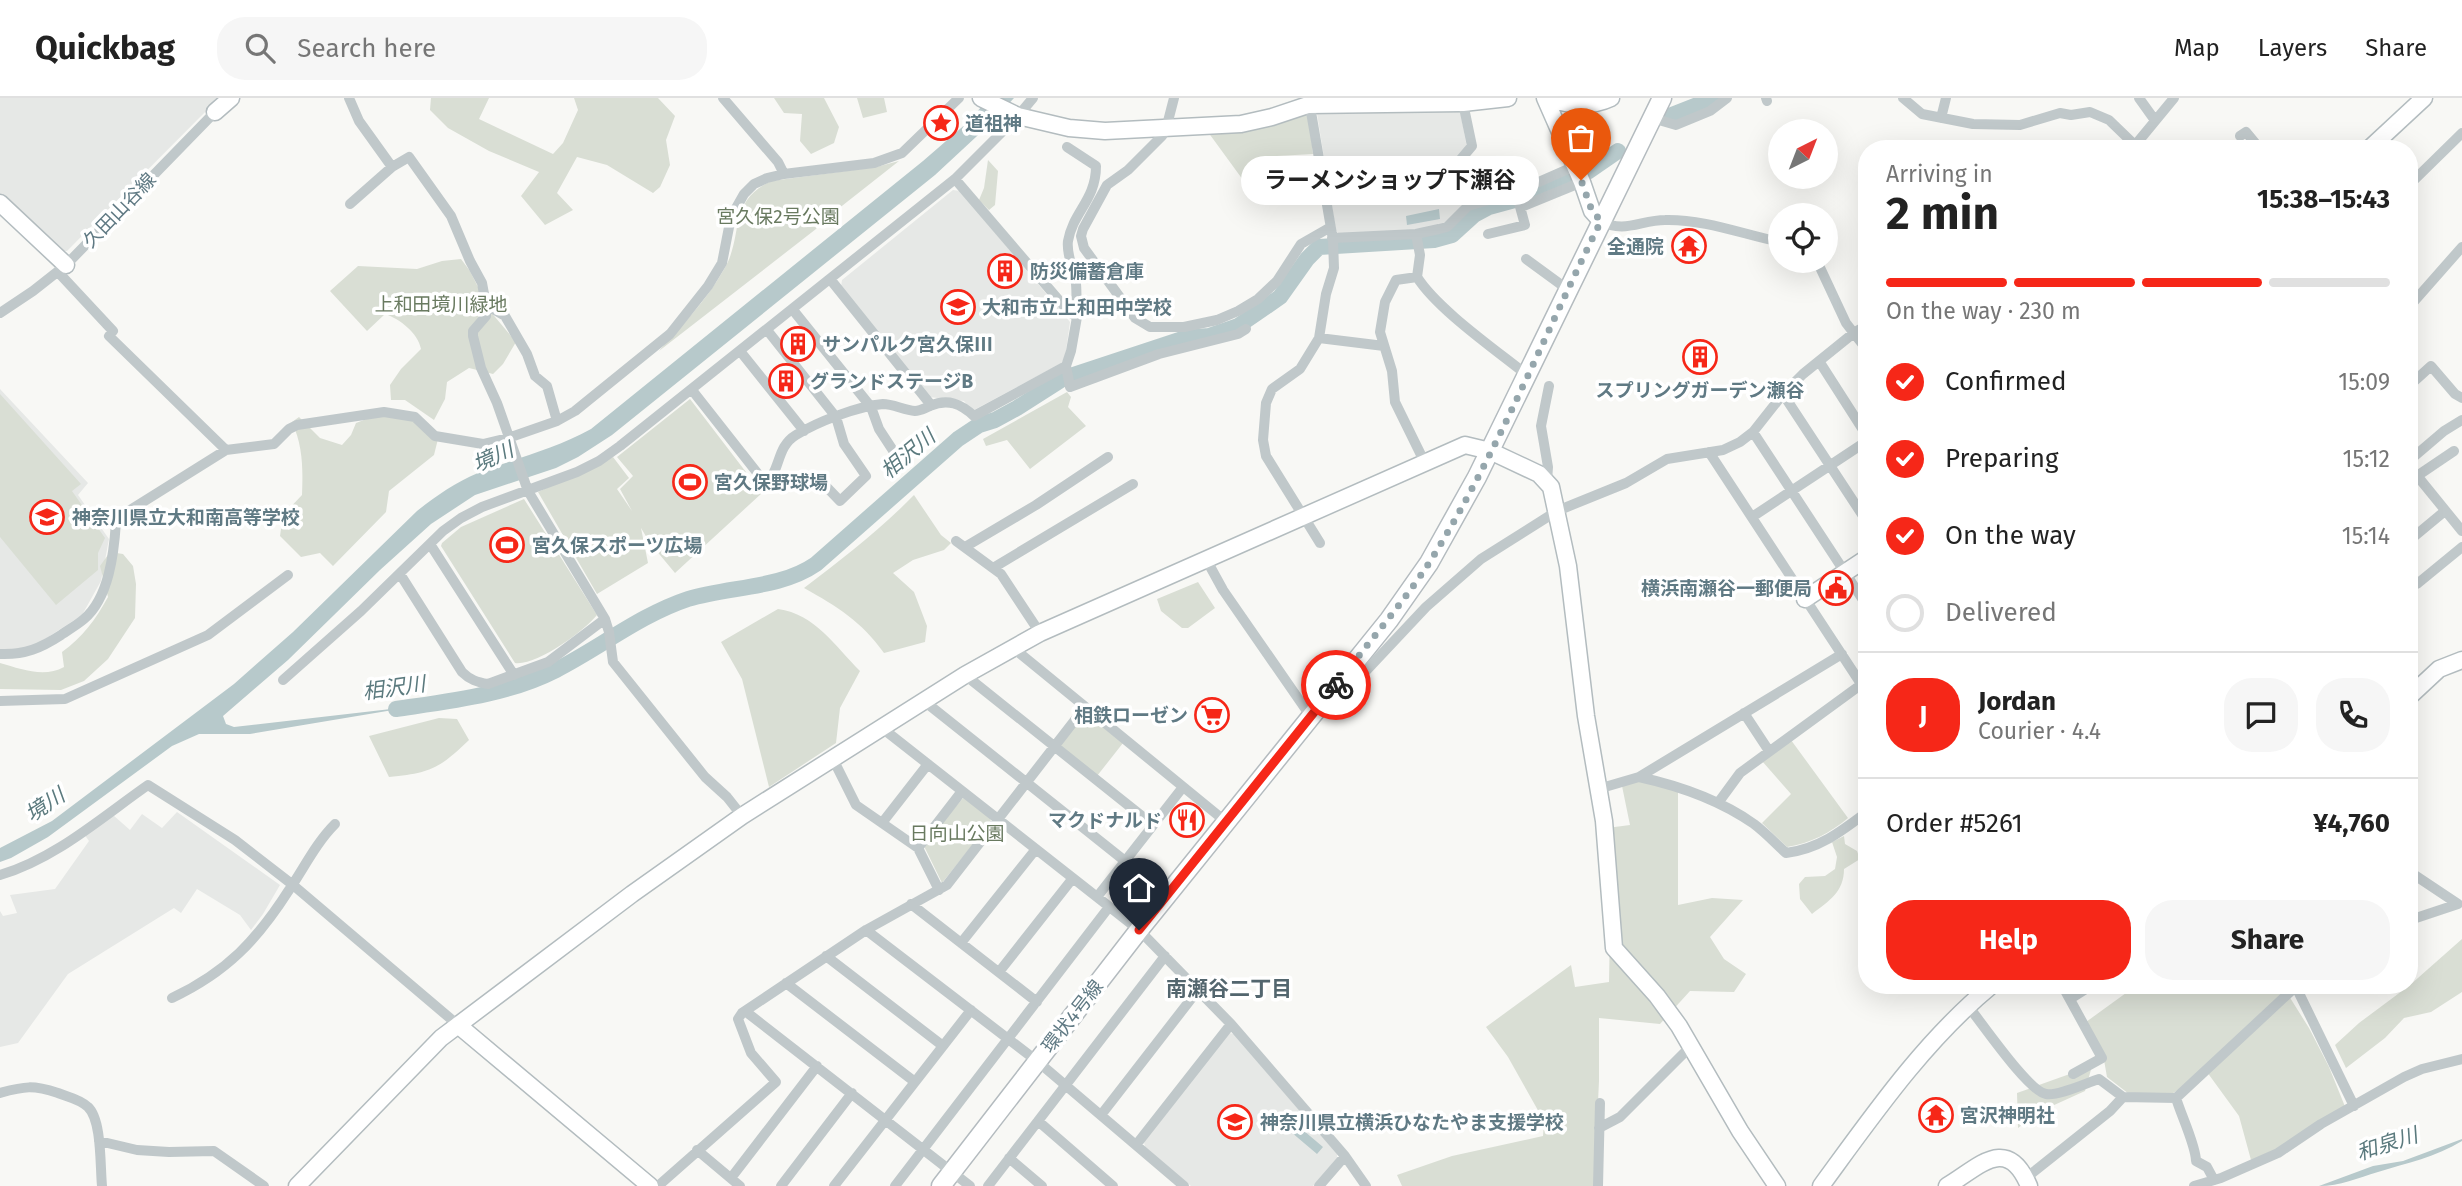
<!DOCTYPE html>
<meta charset="utf-8">
<style>
body{margin:0;font-family:"Fira Sans","Noto Sans JP",sans-serif;background:#f6f6f6;color:#222;height:100vh;display:flex;flex-direction:column;font-size:26px;white-space:nowrap}
*{box-sizing:border-box;margin:0}
p{font-size:23px;color:#767676}
.icon{flex:none;width:38px;height:38px;fill:none;stroke:currentColor;stroke-width:2;stroke-linecap:round;stroke-linejoin:round}
.map{position:relative;flex:1;overflow:hidden}
.details{position:absolute;left:1858px;top:42px;width:560px;height:854px;display:flex;flex-direction:column;background:#fff;border-radius:28px;box-shadow:0 7px 28px #0002}
.details>*{flex:none}
.needle{width:46px;rotate:42deg}
.controls{position:absolute;left:1768px;top:21px;display:grid;gap:14px}
.controls a{display:grid;place-items:center;width:70px;height:70px;border-radius:50%;background:#fff;box-shadow:0 7px 28px #0002;font-size:35px}
.pin{position:absolute;display:grid;place-items:center;width:60px;height:60px;color:#fff;margin:-72px -30px;border-radius:50% 50% 50% 0;rotate:-45deg;box-shadow:0 0 7px #0007}
.pin .icon{rotate:45deg}
.courier{position:absolute;display:grid;place-items:center;width:70px;height:70px;margin:-35px;border:5px solid #f62718;border-radius:50%;background:#fff;color:#222;box-shadow:0 2px 9px #0007}
.bubble{position:absolute;height:49px;border-radius:24px;background:#fff;box-shadow:0 7px 28px #0002;font-size:23px;font-weight:700;line-height:49px;text-align:center}
.overview em{font-style:normal;font-weight:700}
.overview div{display:flex;flex-direction:column-reverse}
.overview{display:flex;align-items:center;justify-content:space-between;height:119px;padding:0 28px}
h1{font-size:46px;font-weight:700;line-height:52px}
.bar{display:grid;grid-template-columns:repeat(4,1fr);gap:10px 7px;align-content:center;height:84px;padding:0 28px}
.bar i{height:9px;border-radius:5px;background:#e0e0e0}
.bar .current{background:#f62718}
.bar p{grid-column:span 4}
.line{display:flex;align-items:center;gap:18px;padding:0 28px;border-top:2px solid #e0e0e0}
.line div{flex:1}
.round{display:grid;place-items:center;flex:none;width:74px;height:74px;border-radius:28px;background:#f6f6f6}
ol{padding:0 28px;list-style:none}
li{display:flex;align-items:center;gap:21px;height:77px}
li p{margin-inline-start:auto}
li .icon{padding:7px;border-radius:50%;background:#f62718;color:#fff;stroke-width:4}
li:last-child{color:#767676}
li i{width:38px;height:38px;border:4px solid #e0e0e0;border-radius:50%}
.button{display:flex;gap:14px;margin-top:auto;padding:14px 28px}
.button a{flex:1;height:80px;border-radius:28px;background:#f62718;color:#fff;font-size:28px;font-weight:700;line-height:80px;text-align:center}
.button a+a{background:#f6f6f6;color:#222}
header{display:flex;align-items:center;gap:42px;box-sizing:border-box;height:98px;padding:0 35px;background:#fff;border-bottom:2px solid #e0e0e0}
header strong{font-size:33px}
nav{display:flex;gap:38px;margin-inline-start:auto;font-size:24px}
.search{width:490px;height:63px;background:#f6f6f6;display:flex;align-items:center;gap:18px;box-sizing:border-box;padding:0 24px;border-radius:28px;color:#767676;font-size:26px}
.map>svg:first-child{display:block}
</style>
<header>
<strong>Quickbag</strong>
<div class="search"><svg class="icon" aria-label="search" viewBox="0 0 24 24"><circle cx="10" cy="10" r="6"/><path d="M15 15l6 6"/></svg>Search here</div>
<nav><a>Map</a><a>Layers</a><a>Share</a></nav>
</header>
<div class="map">
<svg width="2462" height="1088" viewBox="0 0 2462 1088">
<rect width="100%" height="100%" fill="#f8f8f5"/>
<!-- built -->
<path fill="#e6e8e6" d="M0,0H219L67,153H59L0,98Z
M1320,12H1460L1467,50L1463,108L1443,126L1406,135L1341,138L1336,133L1317,16Z
M953,92L960,93L1070,224L1065,260L1060,266L972,313L964,303L929,299L841,189L842,182Z
M0,291L88,385L78,397L109,441L101,483L82,517L39,545L31,549L0,552Z
M177,714L280,787L263,816L251,832L240,817L197,791L181,815L174,810L68,876L18,945L0,949V813L3,818L17,815L10,797L55,791L89,743L84,736L113,717L130,732L142,716L162,730Z
M1229,935L1234,936L1337,1056V1060L1313,1088H1191L1145,1049L1144,1044Z"/>
<!-- green -->
<path fill="#d9ded4" d="M431,0H489L479,21L553,56L563,45L578,12L574,0H658L675,18L666,42L670,67L660,89L653,95L607,67L577,59L557,95L573,112L545,127L521,98L539,74L489,53L448,30L430,12Z
M774,0H824L839,29L834,45L811,56L800,43L802,16L784,15Z
M857,0H884L887,14L863,20Z
M1308,11L1313,56L1277,58L1243,82L1208,34Z
M988,62L998,73L995,107L989,112L979,102L984,90Z
M899,63L819,126L816,131L659,253C681,228 706,203 723,173C745,138 726,105 771,83L876,69Z
M461,161L470,173L490,213L516,244L503,266L493,276L469,270L447,284L445,301L434,322L405,302H391L390,287L401,271L421,251C418,235 400,221 385,216L367,233L330,193L358,168L417,171L442,163Z
M1067,294L1071,299L1068,309L1086,328L1030,371L1007,342L986,348L983,341Z
M0,296L81,386L72,393L105,440L98,455V472L56,507L0,439Z
M690,301L762,395L675,475L650,445L641,430L648,465L597,496L538,394L613,359L629,380L617,391L632,413L620,391L633,378L617,359Z
M382,315L411,320L438,341L434,357L389,393L386,414L333,468L320,455L301,459L280,438L283,417L302,397C303,371 303,348 292,324L299,319L320,340L342,347L351,337L356,325Z
M914,397L941,437L951,445L944,452L913,462L893,475L914,494L927,528L925,544L884,555C861,523 838,509 804,490C842,461 880,432 914,397Z
M524,401L597,517C584,533 537,568 515,565L441,448L442,445L461,429Z
M110,454L123,456L133,468L136,486L135,520L108,561L84,583L61,592L0,591V565C21,571 44,580 64,569L62,554C82,540 96,521 108,499L100,468Z
M1198,484L1215,510L1188,530H1182L1161,513L1157,501Z
M778,511C815,516 835,548 860,573L840,610L836,645L769,689L742,581L721,544Z
M1085,615L1123,645L1097,678L1059,648Z
M439,620L457,621L469,642C439,671 430,675 389,679L369,638Z
M1791,642L1848,720C1830,735 1811,745 1787,749L1762,725L1791,696L1762,663Z
M1634,683L1678,688V807L1712,800L1743,802L1710,839L1724,861L1746,876L1734,894L1690,893L1660,926L1599,920V983L1594,1088H1402L1397,1077L1452,1058L1543,1038L1544,1023L1508,959L1486,929L1571,867L1575,889L1609,884L1610,830L1607,730L1630,727L1622,688Z
M964,699L990,720L991,724L942,785L923,746Z
M1844,738L1845,746L1857,753L1860,761L1844,771C1844,794 1829,803 1812,816L1800,801L1799,786L1805,779L1825,778L1835,771L1837,759L1832,744Z
M2462,841V894L2431,914L2404,920L2385,940L2346,970L2335,947L2359,925L2410,887Z
M2137,887H2282L2309,930L2329,969L2346,1011L2273,1054L2251,1062L2239,1018L2207,974L2170,997L2129,996L2107,979L2104,962L2086,924Z
M2092,968L2085,993L2041,1013L2018,1030L2017,995Z"/>
<!-- water -->
<path fill="#b7c9cb" d="M989,0H1014L990,26L935,77L612,337L578,359L556,370L475,397L431,426L380,472L288,562L223,618L226,626L234,629L417,608L250,636H199L172,648L48,739L11,760L0,764V750L52,723L234,586L293,534L417,413C436,398 456,384 478,375C516,360 555,351 591,331L923,63L968,24Z
M1439,111L1440,121L1407,127L1406,118Z
M1297,1027L1323,1049L1317,1056L1291,1034Z
M2462,1041V1043C2436,1059 2407,1065 2378,1074C2358,1080 2340,1088 2319,1088L2373,1068L2403,1063Z"/>
<g fill="none" stroke-linecap="round" stroke-linejoin="round">
<!-- river -->
<path stroke="#b7c9cb" stroke-width="16" d="M1672,17L1715,0
M396,611C450,603 507,597 556,572C601,549 640,517 688,501C730,488 780,491 816,466L958,341L979,327L995,322L1017,310L1064,280L1185,240L1209,238L1238,228L1280,199L1307,161L1319,149L1434,142L1452,137L1474,117L1489,109L1526,99L1589,73L1618,53"/>
<!-- secondary casing -->
<g stroke="#b3bcbf" stroke-width="19">
<path id="secondary" d="M981,0L1018,18L1069,30L1105,33L1241,26L1272,19L1308,7L1463,5L1508,0
M1545,0L1582,84L1592,113L1601,123
M1549,0C1569,8 1592,9 1611,0
M215,14L231,0
M2369,51L2424,0
M0,105L66,167
M1805,501L1867,460
M2410,598L2439,571L2462,562
M458,927L650,1088
M297,1088L441,940L632,796L742,718L965,577L1040,535L1465,347L1490,353L1539,376L1551,389L1568,468L1586,618L1604,723L1614,850L1657,898L1679,928L1740,1033L1777,1088
M1821,1088C1873,1017 1924,943 1992,887
M1947,1088C1978,1070 2007,1035 2029,1088"/>
</g>
<!-- primary casing -->
<g stroke="#b4bbbf" stroke-width="21">
<path id="primary" d="M941,1088L1139,832L1389,522L1429,465L1477,379L1662,0"/>
</g>
<!-- street -->
<path stroke="#c0c8ca" stroke-width="10" d="M349,0L359,23L392,69L409,59L451,118L470,163L482,185L486,207L505,218L527,256L535,278L547,288L557,323
M723,0L778,64L784,76
M1174,0L1166,31L1162,38L1128,72L1107,87L1083,131L1081,138L1084,150L1135,220L1150,229H1184L1217,222L1238,213L1258,201L1277,183L1301,146L1329,130
M1766,0L1767,3
M1903,0L1922,16L1973,26L2020,27L2060,15L2071,17L2090,14L2109,22L2139,51
M2139,0L2154,21
M1315,3L1311,14L1333,142L1334,170L1326,196L1319,240L1300,271L1272,291L1266,305L1263,342L1266,358L1320,445
M1463,5L1472,48L1461,61L1468,108
M1652,20L1676,27L1710,13L1727,0
M1941,20L1946,0
M2240,38L2246,34L2260,51
M1067,49L1096,68C1096,102 1073,114 1068,143C1066,156 1074,173 1076,186C1077,197 1076,208 1077,219
M2132,51L2174,0
M955,81L1069,214L1077,219L1071,253L1066,268L1070,289L1159,256L1238,236L1246,231
M2410,86L2462,35
M350,106L392,69
M1521,109L1582,84
M1601,123C1624,136 1641,122 1665,122C1704,121 1742,136 1780,144
M1416,136L1420,157L1417,179
M1488,136L1525,127L1516,94
M1332,140L1416,136L1439,131L1447,129L1468,108L1516,94L1575,68
M1526,161L1567,191
M1817,163L1846,225L1867,252
M58,174L113,233L109,238L226,352
M830,181L931,307
M486,207V218L473,233V238L481,270L497,305L528,393L605,521L609,534L613,564L705,679L727,699L742,718
M2410,208L2462,149
M793,212L871,309L879,331L894,354
M0,215L33,193L66,167L215,14
M767,232L836,319L844,346L866,378L840,403L816,378
M1319,240L1384,248
M740,253L804,333
M1819,263L1867,338
M2410,287L2431,268L2455,296L2462,300
M692,292L766,386C781,372 776,349 796,337C817,324 858,308 883,306C893,306 904,312 915,313C920,313 925,310 930,308C948,300 961,306 974,318L1066,268
M1783,296L1867,424
M1753,334L1867,508
M1709,354L1867,595
M2410,362L2444,333L2462,322
M1424,363L1395,304L1392,273L1380,234L1385,204L1396,182L1417,179C1437,211 1496,252 1527,277
M2410,369L2462,433
M2417,378L2454,353
M1547,383L1548,369L1541,328L1549,288
M1752,419L1867,343
M2410,442L2445,413
M956,443L1001,476L1040,535
M430,446L514,577
M965,449L1036,407L1108,359
M1206,461L1223,492L1311,619
M993,470L1133,386
M400,476L462,574C470,582 477,584 488,586L548,564L605,521
M2410,478L2417,486L2462,449
M1012,549L1225,723
M0,556C25,557 41,550 61,537C68,532 77,527 84,521C109,500 114,455 116,424L119,419L226,352L274,346L289,331L297,327L384,314L415,319L435,338L483,346L508,340L557,323L575,313L670,236L708,188L722,165L731,119L744,96L754,86L767,80L784,76L874,65L902,55L959,0
M1350,568L1359,576H1363L1426,509L1481,461L1557,413L1626,385L1667,361L1723,352L1740,344L1753,334L1783,296L1803,276L1855,234L1867,227
M965,577L1153,727
M283,582L361,513L443,433L461,420L482,409L577,374L599,363L620,348L955,81L1018,18L1033,0
M0,603L65,601L208,537L288,477
M924,603L1125,763
M1744,615L1769,653
M882,630L1139,832L1231,926L1345,1058L1366,1088
M833,661L856,707L918,750L939,792
M1639,679C1680,688 1720,702 1754,726C1766,735 1776,746 1786,755C1819,751 1842,733 1867,714
M1598,691L1639,679L1842,556
M1718,705L1740,675L1866,583
M882,725L928,666
M918,750L962,693
M2410,774L2458,806L2410,822
M0,777C55,761 102,719 148,687L235,742L293,787L458,927
M1097,799L1183,689
M911,806L1037,904
M866,832L1037,963L1184,1088
M961,845L1036,751
M826,858L943,948
M999,874L1073,780
M786,885L915,984
M2062,887L2102,960L2073,976
M2296,889L2354,1008
M172,900C227,874 257,842 289,792C304,770 316,745 335,726
M2070,901L2092,887
M1968,908C1982,925 2028,993 2046,996C2059,998 2086,985 2099,981L2123,999L2110,1013L2026,1080
M745,913L970,1088
M0,995C25,988 33,987 58,995C68,999 80,1001 88,1009C102,1022 100,1068 102,1088
M2123,999L2176,1000L2291,893
M2176,1000C2181,1017 2196,1048 2196,1063L2207,1069L2214,1082
M1101,1017L1198,892
M1038,1023L1113,1088
M1599,1030L1620,1019L1691,948
M99,1043L137,1052L169,1054L214,1053L264,1088
M1136,1047L1231,926
M697,1052L740,1088
M1009,1060L1042,1088
M731,1080L817,968
M658,1088L776,984L751,955L738,921L742,915L866,832L947,787L1085,609
M781,1088L852,995
M834,1088L971,912
M895,1088L1109,809
M988,1088L1165,858
M1319,1088L1345,1058
M1598,1088L1600,1005
M2194,1088L2221,1080L2278,1055L2321,1026L2404,979L2422,971L2462,961"/>
<!-- secondary -->
<use href="#secondary" stroke="#fff" stroke-width="16"/>
<!-- primary -->
<use href="#primary" stroke="#fff" stroke-width="18"/>
</g>
<g fill="none" stroke-linecap="round" stroke-linejoin="round">
<!-- done -->
<path stroke="#95a6ac" stroke-width="7" stroke-dasharray="0 12.6" d="M1336,587C1367,546 1401,508 1429,465C1497,357 1544,237 1601,123L1592,113L1581,82"/>
<!-- route -->
<path stroke="#f62718" stroke-width="9" d="M1139,832L1336,587"/>
</g>
<!-- icons -->
<defs>
<g id="sight-ring" transform="scale(1.75)"><circle r="9.5" fill="#fff" stroke="#f62718" stroke-width="1.5"/><path d="M0-6L1.8-2.2L6-1.7L2.9 1.2L3.7 5.4L0 3.3L-3.7 5.4L-2.9 1.2L-6-1.7L-1.8-2.2Z" fill="#f62718"/></g>
<g id="temple-ring" transform="scale(1.75)"><circle r="9.5" fill="#fff" stroke="#f62718" stroke-width="1.5"/><path d="M0-6L5-2H3V0L6.5 2.5H4V6H1.5V3h-3V6H-4V2.5H-6.5L-3 0V-2H-5Z" fill="#f62718"/></g>
<g id="building-ring" transform="scale(1.75)"><circle r="9.5" fill="#fff" stroke="#f62718" stroke-width="1.5"/><path d="M-4-6H4V6H1V3H-1V6H-4ZM-2.5-4.3h1.7v1.8h-1.7ZM.8-4.3h1.7v1.8H.8ZM-2.5-1h1.7V.8h-1.7ZM.8-1h1.7V.8H.8Z" fill="#f62718"/></g>
<g id="school-ring" transform="scale(1.75)"><circle r="9.5" fill="#fff" stroke="#f62718" stroke-width="1.5"/><path d="M0-5L7-2L0 1L-7-2ZM-4 1L0 2.5L4 1V4Q0 6-4 4Z" fill="#f62718"/></g>
<g id="stadium-ring" transform="scale(1.75)"><circle r="9.5" fill="#fff" stroke="#f62718" stroke-width="1.5"/><path d="M0-5a6.5 5 0 1 0 0 10a6.5 5 0 1 0 0-10ZM-3.5-1.8h7v3.6h-7Z" fill="#f62718"/></g>
<g id="civic-ring" transform="scale(1.75)"><circle r="9.5" fill="#fff" stroke="#f62718" stroke-width="1.5"/><path d="M-.6-6.5H3V-4.5H.6V-3L4-1V1h2V6H-6V1h2V-1L-.6-3ZM-1.2 2.5V6h2.4V2.5Z" fill="#f62718"/></g>
<g id="supermarket-ring" transform="scale(1.75)"><circle r="9.5" fill="#fff" stroke="#f62718" stroke-width="1.5"/><path d="M-6-5.5h2.5l.6 2H6L4.5 2H-2.5L-4.4-4H-6ZM-1.5 3.2a1.3 1.3 0 1 0 .1 0ZM3 3.2a1.3 1.3 0 1 0 .1 0Z" fill="#f62718"/></g>
<g id="restaurant-ring" transform="scale(1.75)"><circle r="9.5" fill="#fff" stroke="#f62718" stroke-width="1.5"/><path d="M-5-6h1v4h1v-4h1v4h1v-4h1v5L-1.5 .5V6h-2V.5L-5-1ZM5-6V6H3V1.5H1.5Q1.5-4 5-6Z" fill="#f62718"/></g>
</defs>
<g fill-rule="evenodd">
<use href="#sight-ring" x="941" y="25"/>
<use href="#temple-ring" x="1689" y="148"/>
<use href="#building-ring" x="1005" y="173"/>
<use href="#school-ring" x="958" y="209"/>
<use href="#building-ring" x="798" y="246"/>
<use href="#building-ring" x="1700" y="259"/>
<use href="#building-ring" x="786" y="283"/>
<use href="#stadium-ring" x="690" y="384"/>
<use href="#school-ring" x="47" y="419"/>
<use href="#stadium-ring" x="507" y="447"/>
<use href="#civic-ring" x="1836" y="490"/>
<use href="#supermarket-ring" x="1212" y="617"/>
<use href="#restaurant-ring" x="1187" y="722"/>
<use href="#temple-ring" x="1936" y="1017"/>
<use href="#school-ring" x="1235" y="1024"/>
</g>
<g text-anchor="middle" stroke-width="7" stroke-linejoin="round" paint-order="stroke">
<!-- poi labels -->
<g font-size="19" font-weight="bold" fill="#607a84" stroke="#fff" text-anchor="start">
<text x="965" y="32">道祖神</text>
<text x="1664" y="155" text-anchor="end">全通院</text>
<text x="1030" y="180">防災備蓄倉庫</text>
<text x="982" y="216">大和市立上和田中学校</text>
<text x="822" y="253">サンパルク宮久保Ⅲ</text>
<text x="810" y="290">グランドステージB</text>
<text x="1700" y="299" text-anchor="middle">スプリングガーデン瀬谷</text>
<text x="714" y="391">宮久保野球場</text>
<text x="72" y="426">神奈川県立大和南高等学校</text>
<text x="532" y="454">宮久保スポーツ広場</text>
<text x="1812" y="497" text-anchor="end">横浜南瀬谷一郵便局</text>
<text x="1188" y="624" text-anchor="end">相鉄ローゼン</text>
<text x="1162" y="729" text-anchor="end">マクドナルド</text>
<text x="1960" y="1024">宮沢神明社</text>
<text x="1260" y="1031">神奈川県立横浜ひなたやま支援学校</text>
</g>
<!-- street labels -->
<g font-size="19" fill="#607a84" stroke="#fff">
<text transform="translate(119 112) rotate(-46)" y="7">久田山谷線</text>
<text transform="translate(1072 918) rotate(-52)" y="7">環状4号線</text>
</g>
<!-- park labels -->
<g font-size="19" fill="#697a60" stroke="#fff">
<text x="778" y="125">宮久保2号公園</text>
<text x="441" y="213">上和田境川緑地</text>
<text x="957" y="742">日向山公園</text>
</g>
<!-- water labels -->
<g font-size="21" font-style="italic" fill="#5b7a7e" stroke="#fff">
<text transform="translate(908 356) rotate(-40)" y="7">相沢川</text>
<text transform="translate(493 359) rotate(-24)" y="7">境川</text>
<text transform="translate(394 590) rotate(-8)" y="7">相沢川</text>
<text transform="translate(45 707) rotate(-34)" y="7">境川</text>
<text transform="translate(2387 1046) rotate(-18)" y="7">和泉川</text>
</g>
<!-- neighbourhood labels -->
<g font-size="21" font-weight="bold" fill="#53666e" stroke="#fff">
<text x="1229" y="898">南瀬谷二丁目</text>
</g>
</g>
</svg>
<div class="controls">
<a><svg class="needle" viewBox="-14 -14 28 28"><path d="M0-13l5 13h-10z" fill="#e53935"/><path d="M0 13l5-13h-10z" fill="#767676"/></svg></a>
<a><svg class="icon" aria-label="locate" viewBox="0 0 24 24"><circle cx="12" cy="12" r="6"/><path d="M12 2v4M12 18v4M2 12h4M18 12h4"/></svg></a>
</div>
<div class="pin" style="left:1581px;top:82px;background:#ea580c"><svg class="icon" aria-label="bag" viewBox="0 0 24 24"><path d="M5 8h14l-1 12H6zM9 8a3 3 0 0 1 6 0"/></svg></div>
<div class="pin" style="left:1139px;top:832px;background:#1f2937"><svg class="icon" aria-label="home" viewBox="0 0 24 24"><path d="M3 11l9-7 9 7M6 9v11h12V9"/></svg></div>
<div class="courier" style="left:1336px;top:587px"><svg class="icon" aria-label="bike" viewBox="0 0 24 24"><circle cx="6" cy="16" r="4"/><circle cx="18" cy="16" r="4"/><path d="M6 16l4-8h5l3 8M10 8l3 8H6M13 5h3"/></svg></div>
<div class="bubble" style="left:1241px;top:58px;width:298px">ラーメンショップ下瀬谷</div>
<section class="details">
<div class="overview"><div><h1>2 min</h1><p>Arriving in</p></div><em>15:38–15:43</em></div>
<div class="bar"><i class="current"></i><i class="current"></i><i class="current"></i><i></i><p>On the way · 230 m</p></div>
<ol>
<li><svg class="icon" aria-label="check" viewBox="0 0 24 24"><path d="M5 12l5 5 9-10"/></svg>Confirmed<p>15:09</p></li>
<li><svg class="icon" aria-label="check" viewBox="0 0 24 24"><path d="M5 12l5 5 9-10"/></svg>Preparing<p>15:12</p></li>
<li><svg class="icon" aria-label="check" viewBox="0 0 24 24"><path d="M5 12l5 5 9-10"/></svg>On the way<p>15:14</p></li>
<li><i></i>Delivered</li>
</ol>
<div class="line" style="height:126px"><b class="round" style="background:#f62718;color:#fff">J</b><div><b>Jordan</b><p>Courier · 4.4</p></div><a class="round"><svg class="icon" aria-label="chat" viewBox="0 0 24 24"><path d="M4 5h16v11H9l-5 4z"/></svg></a><a class="round"><svg class="icon" aria-label="phone" viewBox="0 0 24 24"><path d="M5 4h4l2 5-3 2q2 4 5 5l2-3 5 2v4C11 20 4 13 5 4z"/></svg></a></div>
<div class="line" style="height:91px"><div>Order #5261</div><b>¥4,760</b></div>
<div class="button"><a>Help</a><a>Share</a></div>
</section>
</div>
